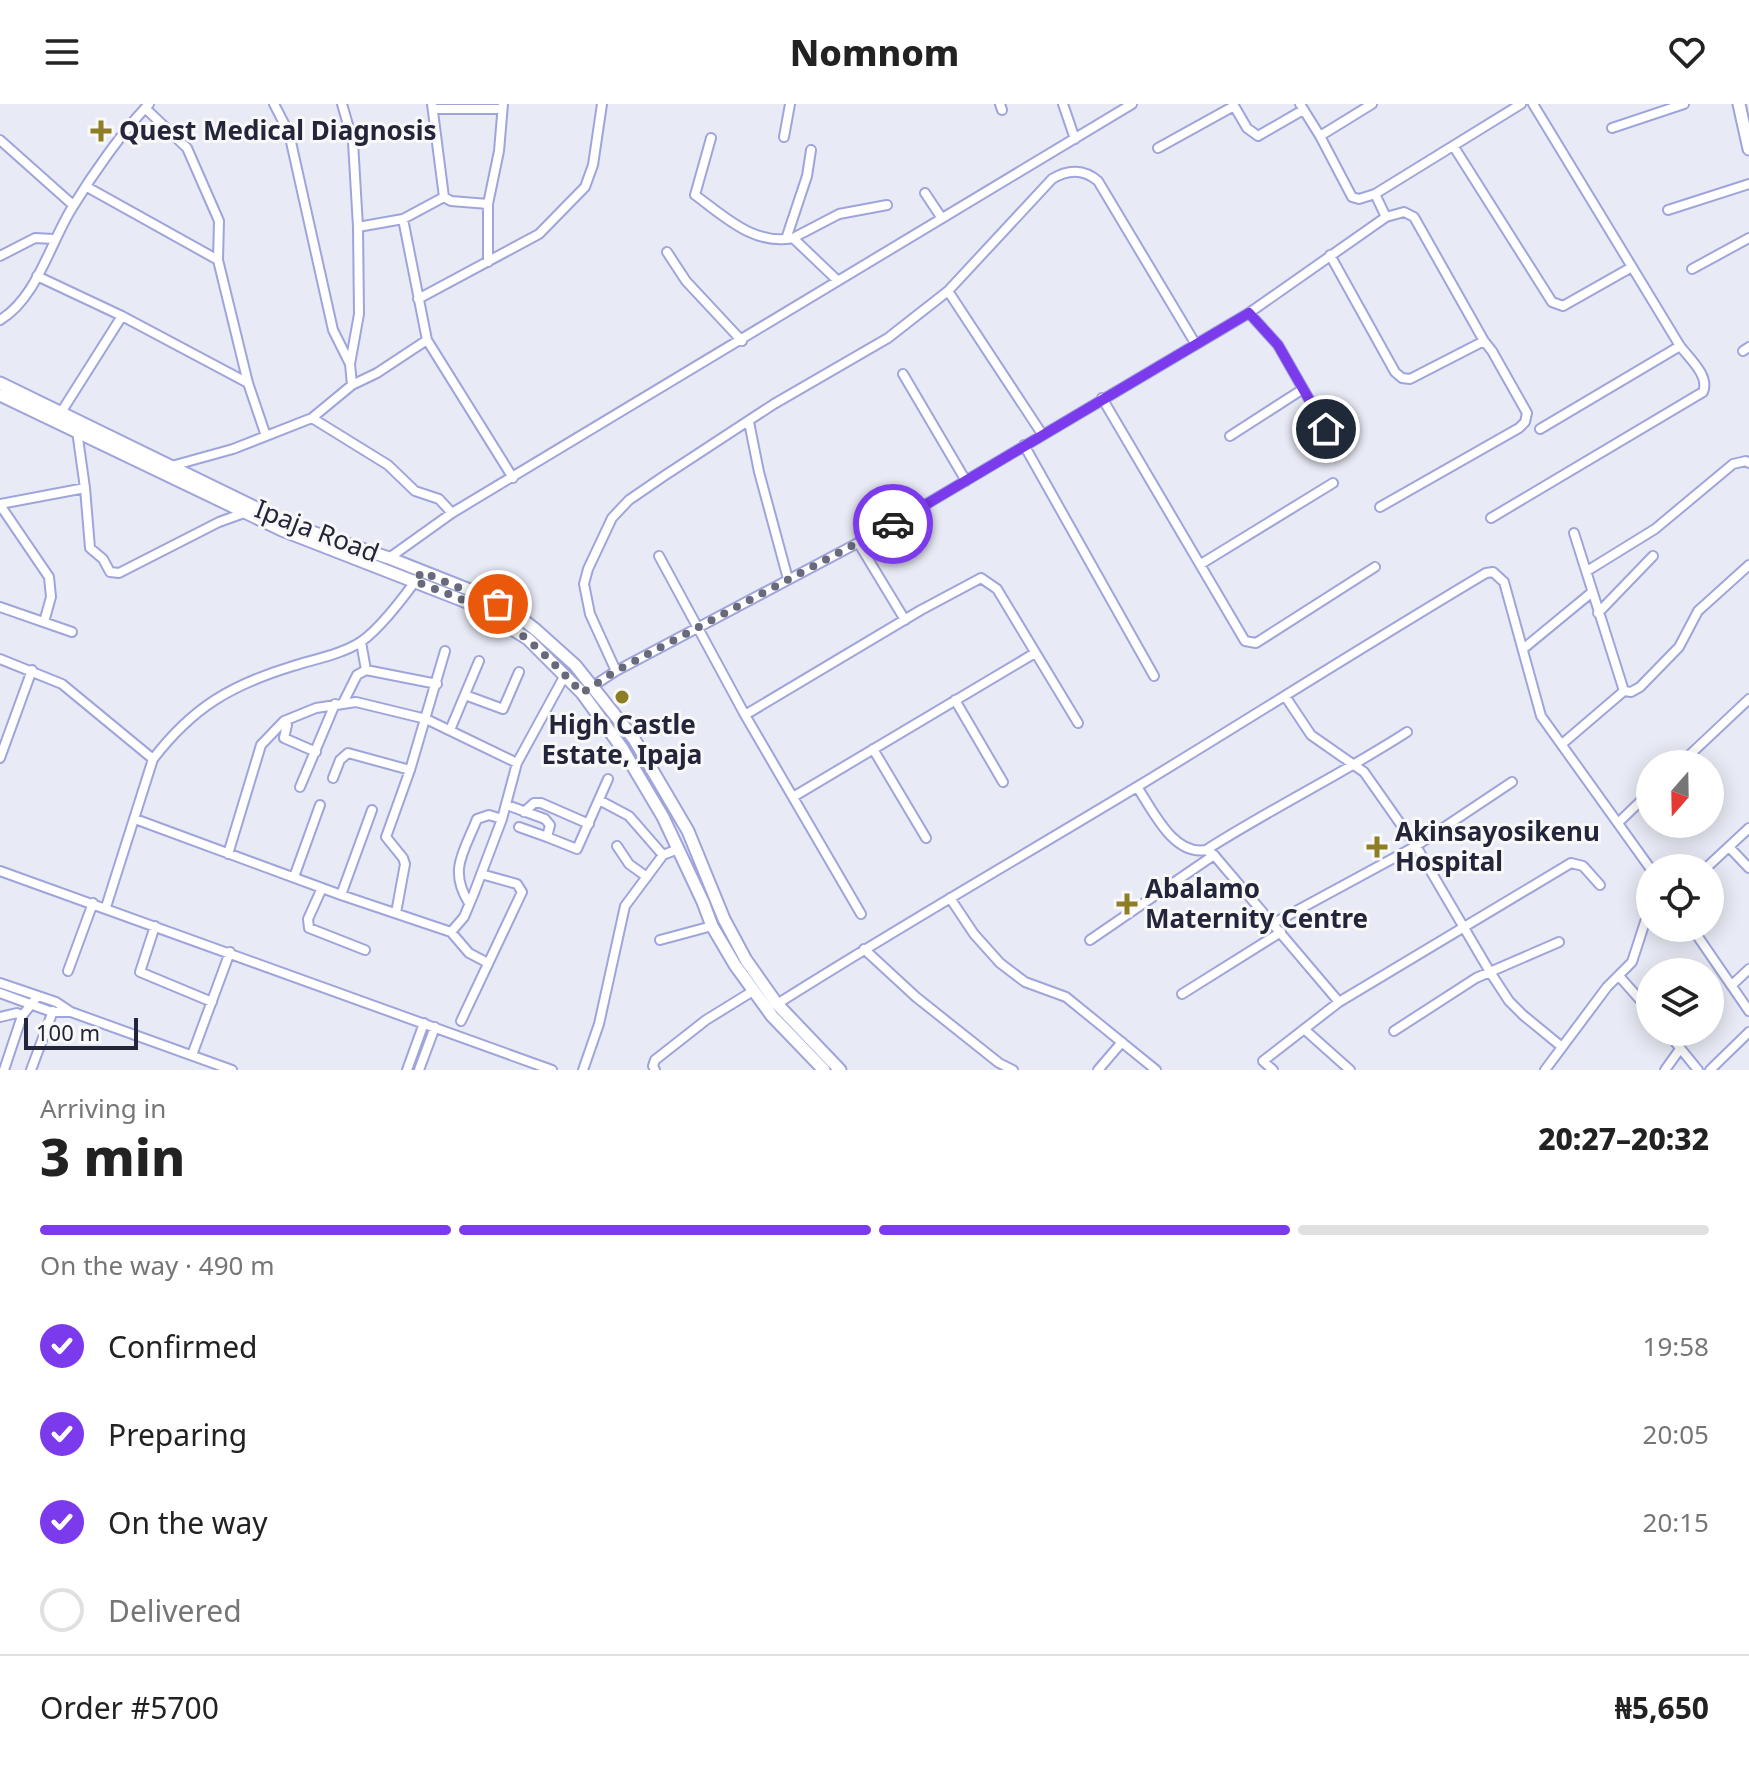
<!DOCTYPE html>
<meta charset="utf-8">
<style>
body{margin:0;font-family:"Noto Sans",sans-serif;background:#f2f2f2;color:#222;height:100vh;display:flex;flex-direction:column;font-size:30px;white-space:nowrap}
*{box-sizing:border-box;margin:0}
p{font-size:26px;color:#767676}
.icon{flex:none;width:44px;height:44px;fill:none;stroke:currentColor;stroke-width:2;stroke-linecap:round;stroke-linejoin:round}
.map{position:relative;height:966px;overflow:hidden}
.drawer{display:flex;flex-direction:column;background:#fff;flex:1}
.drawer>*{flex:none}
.needle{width:52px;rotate:200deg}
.tools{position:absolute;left:1636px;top:646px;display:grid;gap:16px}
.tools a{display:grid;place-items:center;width:88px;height:88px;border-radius:50%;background:#fff;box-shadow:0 4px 20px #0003;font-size:40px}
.scale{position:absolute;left:24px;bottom:20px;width:114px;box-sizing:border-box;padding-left:8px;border:4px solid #23253a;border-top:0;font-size:22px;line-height:28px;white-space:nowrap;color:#23253a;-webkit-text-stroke:6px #f8f8f8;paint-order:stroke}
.pin{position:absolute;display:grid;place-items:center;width:68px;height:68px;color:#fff;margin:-34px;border:4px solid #fff;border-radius:50%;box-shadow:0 2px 8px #0007}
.courier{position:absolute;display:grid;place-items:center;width:80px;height:80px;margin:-40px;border:6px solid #7c3aed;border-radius:50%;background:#fff;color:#222;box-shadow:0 2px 10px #0007}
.overview em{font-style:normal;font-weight:800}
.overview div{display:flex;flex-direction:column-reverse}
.overview{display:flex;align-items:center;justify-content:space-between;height:136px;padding:0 40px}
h1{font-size:52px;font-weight:800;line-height:60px}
.bar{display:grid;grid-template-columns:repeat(4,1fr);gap:12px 8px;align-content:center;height:96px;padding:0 40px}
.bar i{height:10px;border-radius:6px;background:#e0e0e0}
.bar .active{background:#7c3aed}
.bar p{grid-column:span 4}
.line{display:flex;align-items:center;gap:20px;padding:0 40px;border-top:2px solid #e0e0e0}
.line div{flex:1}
ol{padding:0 40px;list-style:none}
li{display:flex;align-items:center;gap:24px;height:88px}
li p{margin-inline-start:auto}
li .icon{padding:8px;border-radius:50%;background:#7c3aed;color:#fff;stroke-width:4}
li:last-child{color:#767676}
li i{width:44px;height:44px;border:4px solid #e0e0e0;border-radius:50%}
header{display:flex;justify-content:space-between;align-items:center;height:104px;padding:0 40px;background:#fff;font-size:36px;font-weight:800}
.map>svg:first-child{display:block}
</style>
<header><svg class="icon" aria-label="menu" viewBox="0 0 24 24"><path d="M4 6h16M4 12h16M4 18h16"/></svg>Nomnom<svg class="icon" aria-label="heart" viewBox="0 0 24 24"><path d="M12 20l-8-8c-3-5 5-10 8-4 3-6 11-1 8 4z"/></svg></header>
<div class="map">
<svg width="1749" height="966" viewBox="0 0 1749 966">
<rect width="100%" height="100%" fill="#e8eaf5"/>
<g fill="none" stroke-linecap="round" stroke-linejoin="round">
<!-- street casing -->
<g stroke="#9fa5db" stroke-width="12">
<path id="street" d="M274,0L289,29L333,226L350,260L352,281
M342,0L353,38L358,123L359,210L350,260
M432,0L444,93L451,97L488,100
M1000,0L1002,6
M1063,0L1075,35
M1233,0L1247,24L1258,32L1303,6
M1300,0L1320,32
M1372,0L1320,32L1352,93L1359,95L1375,90
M145,4L187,44L219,117L218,156L248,279
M433,5H502
M1612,24L1684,0
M784,33L790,0
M711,34L695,91C724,112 754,142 793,134L837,176
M0,36L73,101
M1454,43L1552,198L1563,202L1632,163
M1158,44L1234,2
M87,83L218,156
M925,89L941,113
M1668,106L1749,80
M1386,113L1375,90L1521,0
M403,115L427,236L513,374
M358,123L403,115L444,93
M793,134L839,110L887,101
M786,135L807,72L811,46
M667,148L686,177L742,237
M1330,151L1395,268L1402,274L1410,275L1484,237L1492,247L1527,309L1525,318L1519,324L1380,403
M0,152L35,134L54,135
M488,158V100L499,47L503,0
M1692,165L1749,134
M37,172L122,212L248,279L266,332
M948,187L1042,330
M418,195L539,130L585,83L593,61L602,0
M1249,209L1278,241L1326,325
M0,216C37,194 50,139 72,104C92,71 122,28 149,0
M1743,247L1749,243
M903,270L966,377
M1102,294L1245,537L1256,539L1375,463
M60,310L122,212
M312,314L388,361L415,387L439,395L452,409
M749,318L759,368L788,475
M1540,325L1680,242
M77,327L85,384L90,444L103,455L110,468L119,469L219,418L244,409
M1230,332L1303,285
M1024,341L1154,572
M168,363L233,345L312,314L352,281L377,269L427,236
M0,400L85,384
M0,401L49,473L51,493L44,518
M1491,414L1703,288C1710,272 1689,254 1680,242L1533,0
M1574,429L1624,587
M859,440L905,516
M659,452L745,611L861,810
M389,454L452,409L1132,0
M1201,460L1333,379
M1587,467L1655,425L1733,360L1746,357L1749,359
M0,503L72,528
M1598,509L1653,452
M361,538L366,566
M1523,545L1591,489
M0,555L62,580L153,655L106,803
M616,567L590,510L584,480L588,465L612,414L629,396L664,372L774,300L888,234L948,187L1052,75C1068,65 1084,65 1098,77L1195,239
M590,584L616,567L886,424L1249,209L1386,113L1404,108L1414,113L1484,237
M465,591L503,605L519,568
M1285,592L1311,631L1364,668L1416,742L1490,868L1509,897L1523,911L1562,943
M955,596L1003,678
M343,599L357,571L366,566L437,580
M745,611L921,506L981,474L997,485L1078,619
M284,617L287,621L284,634L316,648
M450,626L479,557
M1562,640L1624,587L1631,588L1640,583L1679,543L1698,507L1749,461
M873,645L926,734
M0,654L32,566
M153,655C193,603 231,581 293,562C315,555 343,550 362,537C383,522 407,489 422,468
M1680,660L1749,595
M333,674L340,656L348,649L410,666
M300,683L335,600
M1137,683C1153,706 1173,752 1206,746L1214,751L1339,898
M793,693L1035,549
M599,696L629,712L663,751
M507,701L545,715L550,721L547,733L577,745L608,675
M524,708L534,699H541L589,720
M135,715L341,791L451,828L464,813L474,789L502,715L517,659L565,571
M1619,718L1650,688
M519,723L547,733
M617,742L629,760L647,773
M1729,743L1749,764
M1206,746C1272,704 1342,670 1407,628
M228,750L261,641L284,617L316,604L356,598L426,615L517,659
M1706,764L1749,724
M0,767L552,966
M294,773L320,701
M322,784L308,815L309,824L365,846
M341,791L372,706
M950,794L974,830L1000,859L1025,878L1066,893L1156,966
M469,799C448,766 464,748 477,715L489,711L502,715
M396,809L405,760L403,754L386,733L410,666L445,547
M1274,819L1416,742L1512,678
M155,822L140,868L212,898
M1692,824L1749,907
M451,828L469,849L488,859
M660,836L712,822
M1090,836L1214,751
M864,845L916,893L999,959L1013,966
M68,867L93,799
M1619,872L1650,907
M0,879L56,898L71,908L232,966
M1732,881L1749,865
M0,889L52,908H71
M1182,890L1281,828
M777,900C897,824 1019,754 1140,681C1255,611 1370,538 1486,469L1493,468L1504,478L1541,612L1650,764
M0,913L17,909L22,912
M461,917L522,788L517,780L481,770
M1304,925L1350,966
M1394,927L1476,874L1559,838
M1667,928L1698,966
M192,951L230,848
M4,966L22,912L37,893
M31,966L53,907
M407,966L424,919
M419,966L435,923
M583,966L599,920L625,802L663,751L678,745
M655,966L653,962L655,956L706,916L753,887
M1098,966L1122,938
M1273,966L1263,957L1339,898L1571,759L1583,762L1600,781
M1545,966L1607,883L1632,858L1645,818L1650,811
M1665,966L1680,945
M1710,966L1749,928"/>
</g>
<!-- secondary casing -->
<g stroke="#9fa5db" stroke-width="15">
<path id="secondary" d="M1739,0L1749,45
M0,279L291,421L389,454L480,490L518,512L536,526L575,561L634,635L688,727L724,815L746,856L777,900L840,966
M0,291L282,426L472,500L528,535L582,589L622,644L663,713L703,798L712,822L735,861L772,912L824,966"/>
</g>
<!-- street -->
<use href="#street" stroke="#fff" stroke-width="8"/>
<!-- secondary -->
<use href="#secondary" stroke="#fff" stroke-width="11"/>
</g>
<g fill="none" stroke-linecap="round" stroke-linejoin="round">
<!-- done -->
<path stroke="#686a7b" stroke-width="8" stroke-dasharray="0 14.4" d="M498,500L422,468L415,477C441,488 468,496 491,510C527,531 554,559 582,589L616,567L893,420"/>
<!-- route -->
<path stroke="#7c3aed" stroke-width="10" d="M893,420L1249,209L1278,241L1326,325"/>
</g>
<!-- markers -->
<g fill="#8d7d24" stroke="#f8f8f8" stroke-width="3">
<path d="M97 15h8v8h8v8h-8v8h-8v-8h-8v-8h8z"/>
<circle cx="622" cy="593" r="8"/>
<path d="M1373 731h8v8h8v8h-8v8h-8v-8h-8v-8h8z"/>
<path d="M1123 788h8v8h8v8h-8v8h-8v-8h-8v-8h8z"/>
</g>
<g text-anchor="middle" stroke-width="6" stroke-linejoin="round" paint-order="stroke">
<!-- poi labels -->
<g font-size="26" font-weight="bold" fill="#23253a" stroke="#f8f8f8" text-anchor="start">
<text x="119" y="36">Quest Medical Diagnosis</text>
<text x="622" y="630" text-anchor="middle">High Castle<tspan x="622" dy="30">Estate, Ipaja</tspan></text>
<text x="1395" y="737">Akinsayosikenu<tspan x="1395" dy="30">Hospital</tspan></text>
<text x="1145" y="794">Abalamo<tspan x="1145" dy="30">Maternity Centre</tspan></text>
</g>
<!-- street labels -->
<g font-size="26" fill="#23253a" stroke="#f8f8f8">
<text transform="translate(317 427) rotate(21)" y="9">Ipaja Road</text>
</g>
</g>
</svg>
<div class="tools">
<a><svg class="needle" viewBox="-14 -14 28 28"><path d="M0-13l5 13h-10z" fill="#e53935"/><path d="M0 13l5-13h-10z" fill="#767676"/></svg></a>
<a><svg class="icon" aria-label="locate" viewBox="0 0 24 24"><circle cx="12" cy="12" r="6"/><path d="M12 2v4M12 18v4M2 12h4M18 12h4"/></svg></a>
<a><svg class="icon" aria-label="layers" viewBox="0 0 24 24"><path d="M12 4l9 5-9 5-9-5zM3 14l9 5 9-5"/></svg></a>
</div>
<div class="scale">100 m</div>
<div class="pin" style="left:498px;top:500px;background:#ea580c"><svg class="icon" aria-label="bag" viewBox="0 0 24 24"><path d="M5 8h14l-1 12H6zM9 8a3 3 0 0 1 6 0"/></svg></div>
<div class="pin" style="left:1326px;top:325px;background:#1f2937"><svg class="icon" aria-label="home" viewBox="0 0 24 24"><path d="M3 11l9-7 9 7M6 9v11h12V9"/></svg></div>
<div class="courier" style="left:893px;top:420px"><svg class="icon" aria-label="car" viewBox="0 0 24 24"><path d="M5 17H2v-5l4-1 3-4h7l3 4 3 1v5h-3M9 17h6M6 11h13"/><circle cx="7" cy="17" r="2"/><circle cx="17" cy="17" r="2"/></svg></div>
</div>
<section class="drawer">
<div class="overview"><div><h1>3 min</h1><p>Arriving in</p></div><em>20:27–20:32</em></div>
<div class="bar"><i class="active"></i><i class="active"></i><i class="active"></i><i></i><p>On the way · 490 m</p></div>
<ol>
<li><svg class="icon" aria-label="check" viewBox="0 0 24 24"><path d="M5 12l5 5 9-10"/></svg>Confirmed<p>19:58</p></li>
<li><svg class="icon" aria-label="check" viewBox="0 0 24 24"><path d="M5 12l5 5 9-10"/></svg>Preparing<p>20:05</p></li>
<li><svg class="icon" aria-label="check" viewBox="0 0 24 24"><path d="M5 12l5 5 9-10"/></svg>On the way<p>20:15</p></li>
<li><i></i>Delivered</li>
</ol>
<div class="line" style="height:104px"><div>Order #5700</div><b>₦5,650</b></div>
</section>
